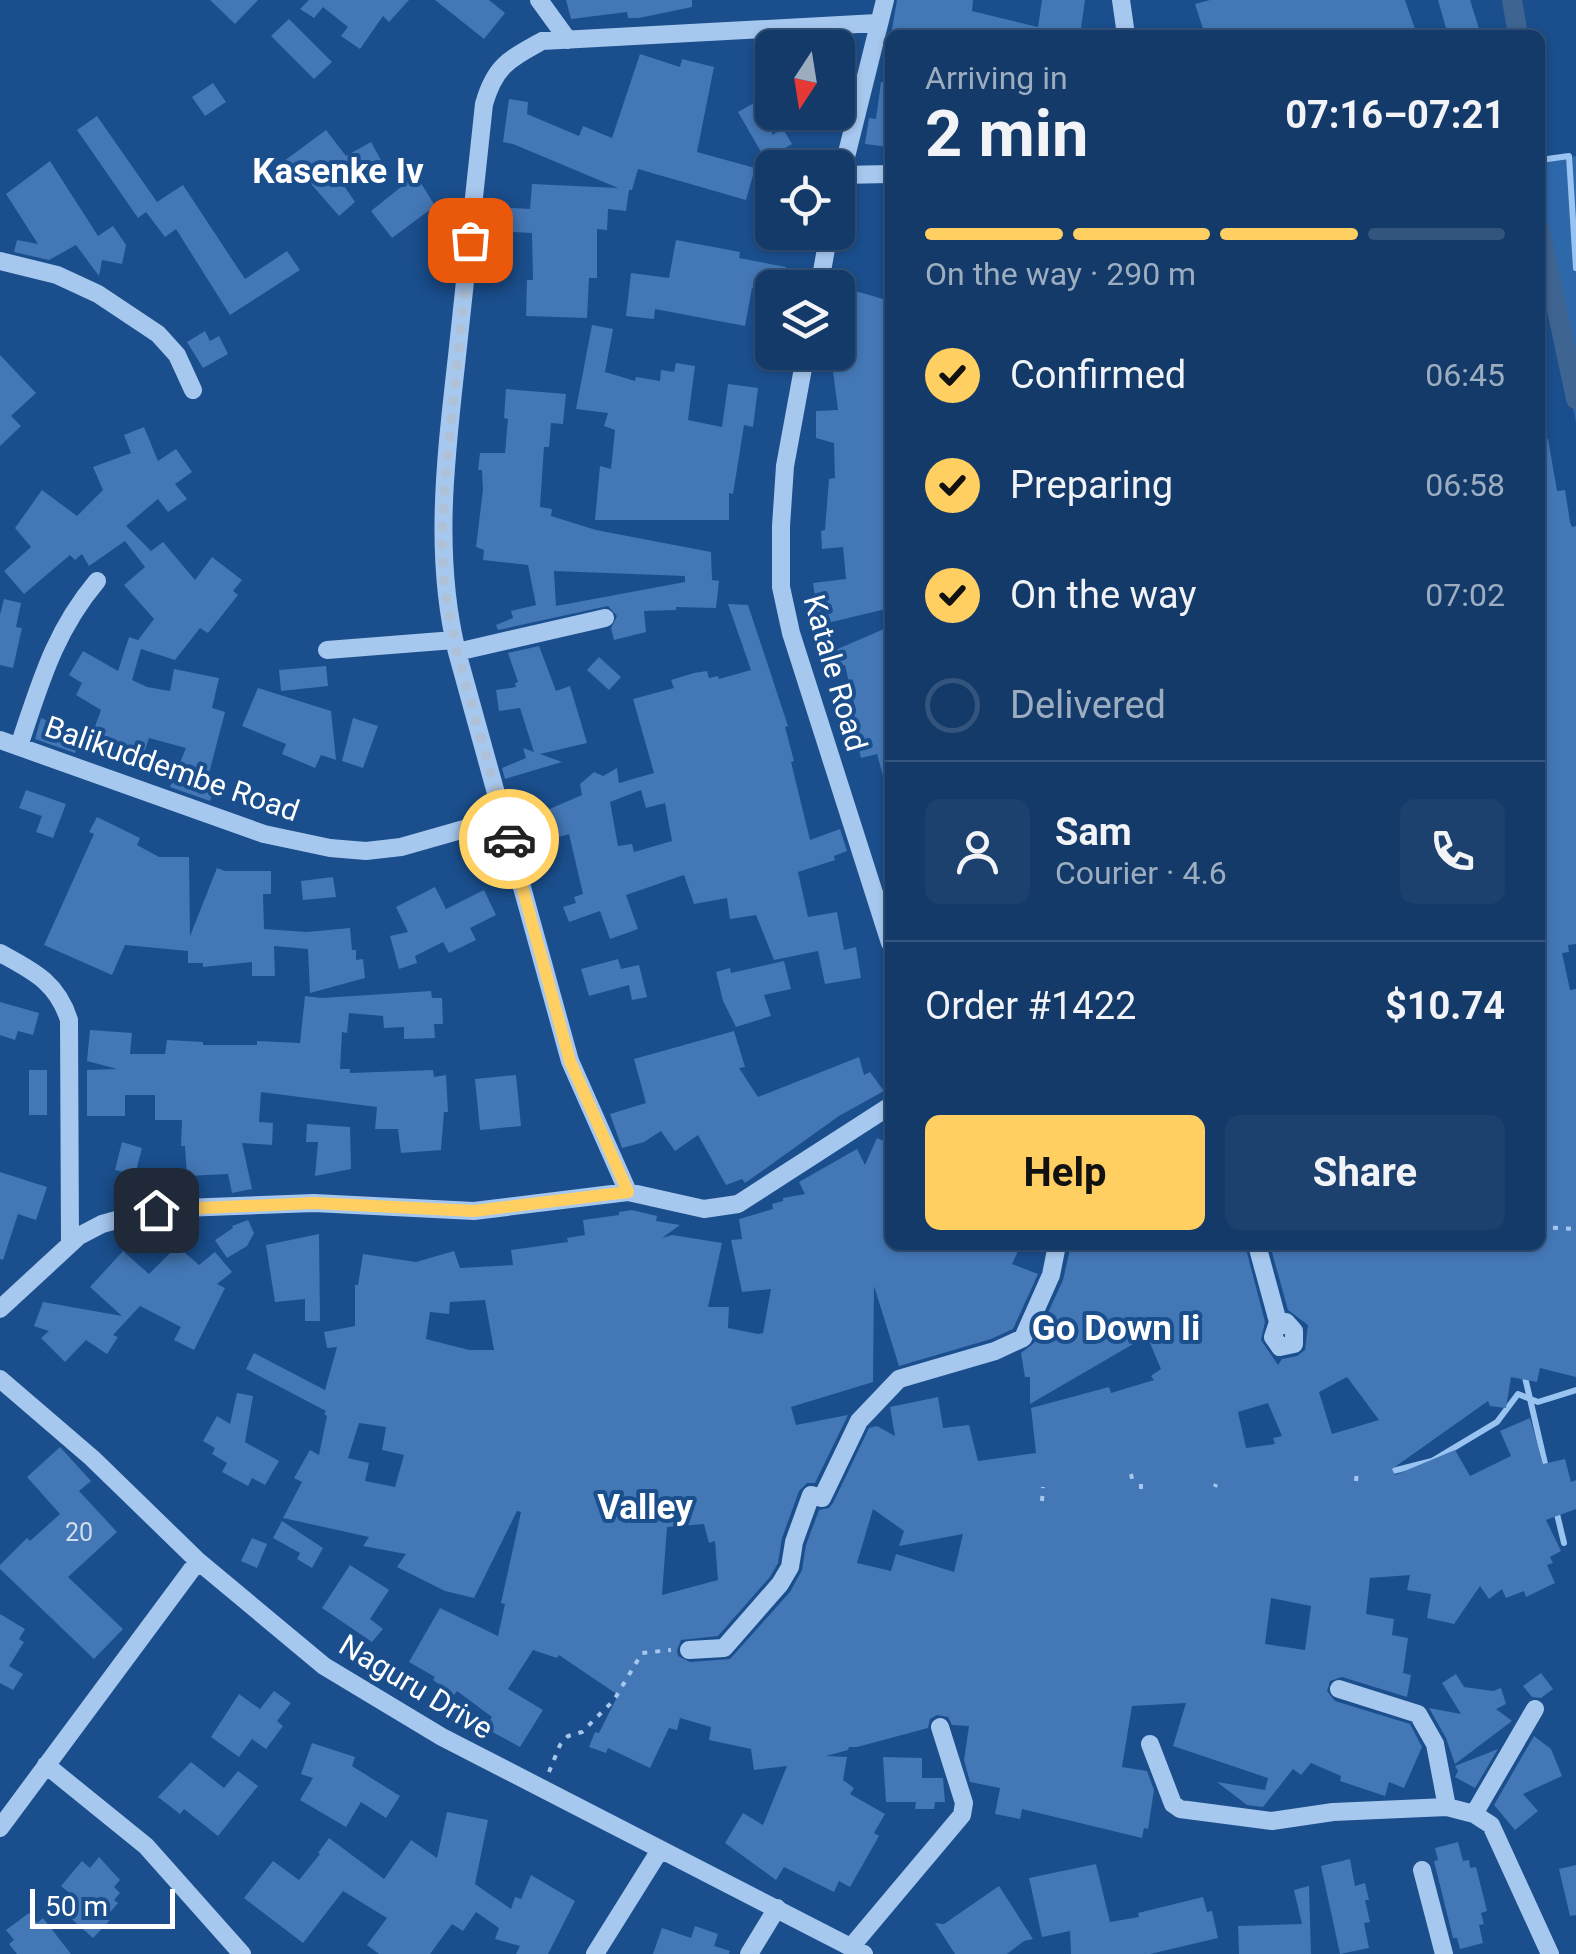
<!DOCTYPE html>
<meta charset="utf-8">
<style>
body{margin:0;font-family:Roboto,sans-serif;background:#1d416f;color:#f1f3f6;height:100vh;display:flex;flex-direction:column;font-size:38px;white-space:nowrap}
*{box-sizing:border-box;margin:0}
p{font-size:32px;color:#9dadc0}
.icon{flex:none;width:55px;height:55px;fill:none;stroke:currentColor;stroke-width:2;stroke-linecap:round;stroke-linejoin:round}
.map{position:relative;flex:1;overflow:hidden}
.details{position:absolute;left:885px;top:30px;width:660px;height:1220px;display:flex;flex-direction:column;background:#143a69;border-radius:15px;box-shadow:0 2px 8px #0004,0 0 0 2px #33547d}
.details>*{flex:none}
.needle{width:65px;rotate:192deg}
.controls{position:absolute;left:755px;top:30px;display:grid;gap:20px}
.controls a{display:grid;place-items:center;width:100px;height:100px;border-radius:15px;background:#143a69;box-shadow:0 2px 8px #0004,0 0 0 2px #33547d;font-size:50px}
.scale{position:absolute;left:30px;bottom:25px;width:145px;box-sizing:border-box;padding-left:10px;border:5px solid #fff;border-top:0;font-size:28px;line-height:35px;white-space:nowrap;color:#fff;-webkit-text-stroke:8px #1a4e8c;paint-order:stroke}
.pin{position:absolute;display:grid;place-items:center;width:85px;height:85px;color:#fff;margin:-42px;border-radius:20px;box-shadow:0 5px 15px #0006}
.courier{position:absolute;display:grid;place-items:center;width:100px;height:100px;margin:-50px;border:8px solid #ffcf62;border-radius:50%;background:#fff;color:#222;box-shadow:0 2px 12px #0007}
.head em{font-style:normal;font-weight:700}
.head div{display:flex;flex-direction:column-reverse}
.head{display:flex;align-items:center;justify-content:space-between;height:170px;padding:0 40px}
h1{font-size:65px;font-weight:700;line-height:75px}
.bar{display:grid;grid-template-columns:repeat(4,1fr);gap:15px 10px;align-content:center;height:120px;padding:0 40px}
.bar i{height:12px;border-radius:8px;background:#33547d}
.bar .selected{background:#ffcf62}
.bar p{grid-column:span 4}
.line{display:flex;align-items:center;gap:25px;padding:0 40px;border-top:2px solid #33547d}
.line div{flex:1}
.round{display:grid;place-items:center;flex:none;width:105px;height:105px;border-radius:15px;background:#1d416f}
ol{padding:0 40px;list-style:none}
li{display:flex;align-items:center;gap:30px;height:110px}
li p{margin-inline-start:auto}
li .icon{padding:10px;border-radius:50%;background:#ffcf62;color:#111;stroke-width:4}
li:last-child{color:#9dadc0}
li i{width:55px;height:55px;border:5px solid #33547d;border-radius:50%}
.cta{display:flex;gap:20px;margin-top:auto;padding:20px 40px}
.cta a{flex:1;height:115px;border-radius:15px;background:#ffcf62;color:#111;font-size:40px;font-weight:700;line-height:115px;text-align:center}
.cta a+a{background:#1d416f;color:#f1f3f6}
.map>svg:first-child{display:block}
</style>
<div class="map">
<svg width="1576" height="1954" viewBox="0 0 1576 1954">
<rect width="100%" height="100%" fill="#1a4e8c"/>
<!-- green -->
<path fill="#2d68ab" d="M1576,156V423L1540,226V160Z"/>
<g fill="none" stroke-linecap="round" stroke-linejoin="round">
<!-- stream -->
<path stroke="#99c3f0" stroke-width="6" d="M1540,160L1569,156L1576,268
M1524,1373L1546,1468
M1385,1473L1432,1461L1497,1422L1518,1394L1538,1402L1576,1390
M1556,1510L1564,1543"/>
<!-- canal -->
<path stroke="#3e6491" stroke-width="20" d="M1512,0L1518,35
M1540,230L1576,399"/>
</g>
<!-- building -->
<path fill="#4377b5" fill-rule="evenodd" d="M210,0H258L235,24Z
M309,0H409L389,22L383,16L360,49L341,36L348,27L323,7L314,18L300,9Z
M435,0H489L505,13L484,39Z
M566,0H692V7L639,18H628L627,12L571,19Z
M897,0H973L972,11L1038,27L1042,0H1085L1080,35H891Z
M1210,0H1405L1417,35H1268L1266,30L1247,35H1205L1195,4Z
M1438,0H1470L1481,35H1448Z
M289,19L332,62L314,79L271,36Z
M640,54L680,67L682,59L714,67L697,152L755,168L746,200L638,169L632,190H629L626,211L608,209L607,230L597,229V278H589L587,318L526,316L527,280H533L532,233L495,231L496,207L530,209L532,184L618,188L513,144L503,142L509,99L528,102L527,114L579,136L583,126L612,138Z
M881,82L890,83V147L865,144L869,118L876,119Z
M213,83L226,102L205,116L192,97Z
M772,93V135L783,129L792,144L772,156V171L738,112Z
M97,116L157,202L183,185L245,279L287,251L300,270L230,315L176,229L165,237L146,212L138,218L77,130Z
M326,130L346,156L371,142L381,160L342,183L355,202L339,216L306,178L296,186L280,164Z
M50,161L98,236L113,226L126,245L122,264L102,260L99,276L76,245L49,260L14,252L17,240L38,244L6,194Z
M416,175L435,206L392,238L371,211Z
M676,240L740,252L739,258L786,267L784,287L762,284L761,290L752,288L745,326L655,309L654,319L626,316L631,273L669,278Z
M838,286L890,301L887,323L890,324V363L887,419H885L890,456V608L819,625L813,583L846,579L843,547L822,549L821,531L825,530L829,479L835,478L834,443L816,438V411L838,410L833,371L821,370L823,352H838V343H842L848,311L846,306L838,304Z
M592,325L613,329L605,372L635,381L636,377L660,381L661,370L674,372L676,363L695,366L688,420L722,427L728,384L758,388L753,427L744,425L733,494L729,493V520H595L600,466L611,469L615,430L604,426L608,413L576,409Z
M205,331L210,341L219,336L228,354L203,368L187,342Z
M0,355L36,393L11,416L21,426L0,446Z
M506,389L566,394L563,424L551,423L549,447H544L540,507L552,509L551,516L596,530L711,552L712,580L719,581L716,608L676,607V610L644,611L646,632L614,640L611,628L617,616L608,606L498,630L496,625L513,618L511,611L536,605L528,565L483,560L484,550L476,547L483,490L482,470H478L480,453H505L508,419L504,418ZM554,571L685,576V582L556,606Z
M144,427L158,461L176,449L192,472L175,484L187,499L168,512L158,499L126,526L151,551L163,542L195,580L212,557L242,580L233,591L238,595L208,633L200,628L175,660L141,649L132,680L147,687L170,691L174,669L219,678L212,708L225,712L208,777L218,781L210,801L170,787L186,748L149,738L138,770L86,751L101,710L76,695L82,683L69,675L83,651L118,671L129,637L138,640L154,619L124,585L145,567L125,541L89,566L82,554L75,560L70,555L24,594L4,571L31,547L15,528L42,490L77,516L103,490L93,467L131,453L124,435Z
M1548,439L1557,491L1565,490L1570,522L1572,527L1576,526V944L1568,945L1569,952L1562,953L1570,990L1576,989V1377L1540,1368L1537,1382L1511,1377L1506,1408L1490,1406L1488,1401L1392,1469L1395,1475L1455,1450L1470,1476L1511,1456L1500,1431L1530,1418L1543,1464L1565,1459L1571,1482L1576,1480V1509L1546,1520L1561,1551L1550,1557L1553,1563L1547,1565L1555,1583L1526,1597L1524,1591L1506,1598L1502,1589L1489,1599L1480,1586L1454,1624L1427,1618L1431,1594L1407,1590L1410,1575L1370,1578L1366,1614L1394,1619L1392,1635L1408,1638L1403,1673L1411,1675L1407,1697L1342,1677L1330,1681L1327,1691L1335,1701L1410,1724L1422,1747L1404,1788L1389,1782L1385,1796L1340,1781L1341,1776L1311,1763L1301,1775L1293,1769L1263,1807L1247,1805L1217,1782L1265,1790L1268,1778L1173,1746L1186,1703L1132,1706L1122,1767L1147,1771L1154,1790L1148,1829L1144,1828L1142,1838L1022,1809L1020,1819L995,1814L1000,1788L970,1782L964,1760L969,1726L952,1725L948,1717L937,1715L930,1719L928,1728L857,1747H849L848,1750L826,1756L847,1757L843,1780L854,1788L850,1794L885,1814L874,1833L879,1836L850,1887L839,1881L834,1892L784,1867L776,1880L725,1843L743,1813L763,1825L787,1766L754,1770L751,1749L709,1740L711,1727L680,1718L677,1730L669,1728L650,1768L608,1748L606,1753L589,1747L595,1732L599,1733L618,1695L559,1655L557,1658L533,1650L508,1689L543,1710L520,1747L485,1728L492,1717L457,1691L454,1695L433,1680L435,1677L409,1662L440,1608L498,1636L505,1604L501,1603L521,1512L517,1511L474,1598L445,1591L397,1567L406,1554L363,1546L369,1537L283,1518L302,1482L294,1478L310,1450L319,1455L327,1416L324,1414L326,1411L246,1369L254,1353L325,1390L337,1347L327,1348L324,1332L355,1326V1285H358L363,1254L416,1262L454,1251L460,1268L513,1265L511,1250L568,1242L567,1238L585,1235L583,1220L619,1215V1212L632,1210L657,1216L656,1221L680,1225L662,1238L672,1235L722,1243L708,1307H729L728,1328L758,1334L763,1333L771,1289L742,1292L731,1240L742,1239L739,1219L773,1209L772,1204L783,1201V1198L805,1194L799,1182L857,1149L865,1165L877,1138L890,1144V1245H1021L1012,1264L1038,1274L1013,1329L991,1339L899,1366L874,1286L873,1382L791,1407L796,1425L848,1415L815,1483H807L799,1491L782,1538L778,1563L770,1577L718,1636L681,1640L677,1650L678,1656L690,1662L730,1659L790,1592L802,1570L806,1545L819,1510L829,1508L833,1503L869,1428L877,1426L895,1436L890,1407L938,1397L943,1428L969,1425L978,1461L1036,1453L1031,1408L1109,1387L1111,1393L1154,1380L1151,1376L1161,1369L1147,1336L1030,1404V1377H1025L1021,1353L1034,1343L1063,1280L1071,1245H1173L1181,1250L1185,1245H1245L1265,1322L1261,1340L1278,1365L1282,1359L1297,1356L1305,1350L1308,1325L1288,1310L1270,1245H1540V440ZM485,1300L494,1350H469L426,1339L430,1312L449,1314L450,1302ZM1347,1377L1379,1420L1332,1434L1319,1392ZM1268,1403L1282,1436L1273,1438L1275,1444L1246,1448L1238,1412ZM359,1423L386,1427L382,1450L404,1455L395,1487L365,1481L369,1463L348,1458ZM873,1509L904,1531L899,1546L963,1534L954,1572L896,1554L891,1571L857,1563ZM704,1524L709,1543L715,1541L718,1580L662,1595L667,1527ZM1271,1598L1311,1606L1305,1650L1265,1644Z
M4,599L21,603L16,627L22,628L13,668L0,665V615Z
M728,604L748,605L788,726L785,727L794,761L791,762L810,840L840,829L847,851L834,856L835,860L798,872L808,917L837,912L844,950L856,947L861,978L825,984L818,951L774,960L756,915L730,919L727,898L694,904L684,875L626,895L638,929L610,939L600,911L569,922L563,907L576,903L574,897L583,894L569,834L536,844L533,835L521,838L518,825L531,821L529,810L544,807L545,811L582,795L580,784L594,772L603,776L617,768L619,783L654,773L633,699L674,688L671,680L694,673L707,671L709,678L718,676L719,679L751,670ZM641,790L646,808L665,803L672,841L634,852L632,844L618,846L610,802Z
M884,629L890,653V783H885L877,754L861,758L858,746L853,747L845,714L856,712L845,665L833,670L826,654Z
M539,646L556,691L570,686L587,743L540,754L562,762L505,779L502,768L526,758L523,748L534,752L520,708L499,711L496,690L516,687L515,683L518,682L508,653Z
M599,657L621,677L609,690L587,670Z
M326,666L328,686L281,691L279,670Z
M258,688L331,711L336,760L321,755L315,768L282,754L286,744L242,726Z
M41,718L82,735L75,753L35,739Z
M353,718L378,726L363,768L342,761Z
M26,790L66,804L53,838L36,832L42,816L19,808Z
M97,817L140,838L137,845L159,857H189L190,936L217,868L225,871H271V894H263L264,929L307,932L350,928L352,950H356V960L363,959L365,978L310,993L308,949L274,946L275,976H252V962L203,967V963H188V951L125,945L112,975L44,945L94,834L89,832Z
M333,877L336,897L303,900L301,881Z
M435,887L446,909L484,890L496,915L470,928L476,940L449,953L443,942L415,956L417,963L399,969L390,936L408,932L396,907Z
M618,959L621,969L639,965L647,997L632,1000L629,985L589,996L581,969Z
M784,961L791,989L764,995L771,1016L736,1027L723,1001L716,972L730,968L731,973Z
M431,991L432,998H442L443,1024H434L435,1038L404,1039V1027L384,1028L383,1016L349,1013L347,1033L342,1032L340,1069H350V1073L433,1070L434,1077L446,1075L448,1112H444L441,1150L401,1153L398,1129H375L377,1107L261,1092L259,1122L273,1123L272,1145L242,1143L252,1189L232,1193L228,1174L187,1176L185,1146H181L182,1120H155V1095H125V1116H87V1070L117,1069L87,1061L90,1030L132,1033L130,1054H165L167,1040L203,1042V1045H257V1041L300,1043L305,996L322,998Z
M0,1002L39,1013L33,1035L18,1031L15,1040L0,1035Z
M734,1031L745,1067L739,1068L758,1097L859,1057L864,1075L870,1072L884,1091L839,1116L745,1183L742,1179L726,1185L698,1135L675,1151L661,1131L644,1142L622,1148L610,1114L646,1103L634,1059Z
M29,1070H47V1115H29Z
M516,1075L521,1126L480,1130L475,1079Z
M307,1124L350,1127L351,1169L315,1176L318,1142H306Z
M122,1142L142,1148L135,1175L115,1170Z
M0,1172L47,1187L36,1220L18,1214L3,1260L0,1259Z
M248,1220L254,1233L247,1246L227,1258L215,1240L233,1228L232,1226Z
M319,1234L320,1321H305V1299L275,1302L266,1245Z
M177,1246L199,1265L215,1252L232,1272L217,1284L225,1288L194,1350L174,1340L181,1327L140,1306L113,1335L118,1337L107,1354L86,1340L65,1362L41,1338L49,1331L34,1326L43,1302L122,1316L90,1287L123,1251L149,1274Z
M237,1393L253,1396L245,1442L279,1461L265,1485L252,1478L248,1486L222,1472L227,1463L212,1454L215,1448L203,1441L217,1416L230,1424Z
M60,1447L91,1481L79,1491L117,1532L68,1577L123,1629L94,1659L0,1569V1565L27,1538L30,1541L60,1514L27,1477Z
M282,1521L323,1548L312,1568L297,1559L300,1553L273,1538Z
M252,1538L267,1544L257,1568L241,1561Z
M350,1565L389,1590L370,1619L383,1629L372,1642L322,1608Z
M0,1614L25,1629L19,1639L24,1642L9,1666L23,1674L13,1690L0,1683Z
M1541,1673L1553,1689L1541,1698L1532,1697L1523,1686Z
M1456,1674L1464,1687L1493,1691L1501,1688L1506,1704L1496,1709L1512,1721L1455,1764L1446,1738L1429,1708L1461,1714L1442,1683Z
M274,1691L291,1703L277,1721L283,1726L266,1749L252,1739L239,1757L211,1737L239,1694L260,1709Z
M1534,1736L1551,1749L1562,1776L1523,1794L1538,1811L1515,1830L1494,1805Z
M312,1743L355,1757L352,1766L400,1796L386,1818L361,1802L346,1827L300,1800L313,1778L301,1774Z
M1498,1749L1475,1788L1455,1777L1458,1771L1455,1766Z
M883,1757L922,1758V1778H943L945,1802H935L934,1809H915L916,1802H886Z
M191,1762L224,1788L238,1771L258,1786L218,1836L184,1809L180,1814L158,1797Z
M447,1812L488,1820L475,1884L511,1909L515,1897L521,1899L531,1875L575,1901L548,1954H516L520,1946L495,1939L499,1928L476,1912L463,1931L452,1924L430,1954H379L367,1945L387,1918L343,1891L303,1943L244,1898L273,1861L299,1880L320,1854L318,1853L329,1838L384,1879L411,1840L437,1858Z
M1458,1842L1463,1861L1469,1860L1470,1868L1476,1867L1487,1911L1481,1913L1484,1924L1479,1925L1483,1943L1460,1949L1457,1938H1453L1434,1861L1438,1860L1435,1848Z
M99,1857L120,1880L114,1887L120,1893L114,1900L118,1903L106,1917L110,1920L93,1938L66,1914L78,1900L61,1886L82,1861L90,1868Z
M1350,1859L1355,1886L1365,1883L1369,1900H1365L1370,1922L1364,1923L1369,1948L1340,1954L1321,1866Z
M1096,1864L1110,1922L1139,1917L1138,1913L1203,1897L1207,1912L1212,1911L1218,1938L1150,1954H1071L1070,1931L1042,1937L1029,1878Z
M1576,1865V1915L1570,1916L1559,1869Z
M999,1886L1033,1939L1024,1941L1007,1954H955L935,1923L944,1924Z
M1309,1886L1311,1954H1239L1238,1926L1302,1924L1294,1890Z
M29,1913L37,1923L43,1918L71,1954H17L9,1944L14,1940L6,1930Z
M695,1926L718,1934L714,1946L730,1951L729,1954H653L662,1928L691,1938Z"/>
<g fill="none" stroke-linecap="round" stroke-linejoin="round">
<!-- path -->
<path stroke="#a6c7ee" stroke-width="4" stroke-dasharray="5 8" stroke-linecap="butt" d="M1540,1227L1576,1229
M1131,1474L1133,1483
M1356,1481L1357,1472
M1215,1487L1216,1484
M1141,1489V1480
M1042,1501L1043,1487
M549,1772L560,1745L568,1736L582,1732L614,1700L642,1653L671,1650"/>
<!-- minor -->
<path stroke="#a6c7ee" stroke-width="18" d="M539,0L568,40
M1121,0L1126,35
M840,175L890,174
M838,189L885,0
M0,261L57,275L98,294L158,334L177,355L193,390
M819,288L829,232
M806,352L785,466L781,526V587L791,633L890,943
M327,650L454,640
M457,652L605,618
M0,740L264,834L330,848L366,851L401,847L503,818
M19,746C40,684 54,632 97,581
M0,953C33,971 57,982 69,1020L70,1244
M628,1192L570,1061L457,652C433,554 446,455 457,356C466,272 475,188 484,104C495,66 508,60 542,41L877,23
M1257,1245L1278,1322L1273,1337L1280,1347L1294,1344V1331L1286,1322H1278
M0,1309L79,1236L102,1224L156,1209L314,1203L474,1211L628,1192L704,1209L738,1204L890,1106
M0,1379L92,1458L198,1561L324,1666L442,1737L864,1954
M689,1650L724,1648L780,1584L790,1567L794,1542L811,1495L822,1498L859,1421L899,1379L995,1351L1023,1338L1051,1275L1057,1245
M1339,1689L1418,1714L1435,1744L1447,1807
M1150,1744L1173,1804L1180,1809L1272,1821L1333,1812L1447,1807L1474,1814L1491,1825L1550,1954
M46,1765L146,1846L242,1954
M1474,1814L1535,1709
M0,1828L198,1561
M1422,1870L1444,1954
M851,1947L962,1815L964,1803L940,1727
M595,1954L660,1850
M749,1954L777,1908"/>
</g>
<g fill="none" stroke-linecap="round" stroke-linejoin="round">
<!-- done -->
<path stroke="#afc1d7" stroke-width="10" stroke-dasharray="0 18" d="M470,240L446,472L442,535L444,586L457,652L509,839"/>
<!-- route -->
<path stroke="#ffcf62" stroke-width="12" d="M156,1210L314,1203L474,1211L628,1192L570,1061L509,839"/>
</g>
<g text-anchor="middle" stroke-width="8" stroke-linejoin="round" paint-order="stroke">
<!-- number labels -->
<g font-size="25" fill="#d0ddec">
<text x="79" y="1541">20</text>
</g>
<!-- street labels -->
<g font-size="30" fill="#fff" stroke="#1a4e8c">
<text transform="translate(835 673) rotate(74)" y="10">Katale Road</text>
<text transform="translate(172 769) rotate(19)" y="10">Balikuddembe Road</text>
<text transform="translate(416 1687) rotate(31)" y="10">Naguru Drive</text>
</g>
<!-- quarter labels -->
<g font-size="35" font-weight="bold" fill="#fff" stroke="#1a4e8c">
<text x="338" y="183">Kasenke Iv</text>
<text x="1116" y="1340">Go Down Ii</text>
<text x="645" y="1519">Valley</text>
</g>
</g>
</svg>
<div class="controls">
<a><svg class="needle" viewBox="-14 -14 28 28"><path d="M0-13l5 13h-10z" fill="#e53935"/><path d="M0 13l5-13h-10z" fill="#9dadc0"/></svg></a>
<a><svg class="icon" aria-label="locate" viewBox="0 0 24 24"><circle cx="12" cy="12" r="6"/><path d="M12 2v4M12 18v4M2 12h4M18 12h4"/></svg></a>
<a><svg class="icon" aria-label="layers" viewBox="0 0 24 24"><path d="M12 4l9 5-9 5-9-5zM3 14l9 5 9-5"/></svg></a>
</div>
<div class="scale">50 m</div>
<div class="pin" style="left:470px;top:240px;background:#ea580c"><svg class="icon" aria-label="bag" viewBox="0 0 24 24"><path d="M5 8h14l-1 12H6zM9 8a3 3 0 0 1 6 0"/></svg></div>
<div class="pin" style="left:156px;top:1210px;background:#1f2937"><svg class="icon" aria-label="home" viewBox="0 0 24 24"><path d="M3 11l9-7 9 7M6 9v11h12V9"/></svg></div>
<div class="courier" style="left:509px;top:839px"><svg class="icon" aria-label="car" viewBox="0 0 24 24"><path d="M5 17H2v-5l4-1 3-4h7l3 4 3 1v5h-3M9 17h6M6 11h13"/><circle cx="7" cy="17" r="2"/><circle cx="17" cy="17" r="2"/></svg></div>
<section class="details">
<div class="head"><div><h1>2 min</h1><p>Arriving in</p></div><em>07:16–07:21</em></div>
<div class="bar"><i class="selected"></i><i class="selected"></i><i class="selected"></i><i></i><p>On the way · 290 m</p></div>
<ol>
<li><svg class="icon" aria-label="check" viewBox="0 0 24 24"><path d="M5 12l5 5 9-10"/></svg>Confirmed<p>06:45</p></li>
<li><svg class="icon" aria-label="check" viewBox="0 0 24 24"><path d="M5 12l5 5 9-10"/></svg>Preparing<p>06:58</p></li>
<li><svg class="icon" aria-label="check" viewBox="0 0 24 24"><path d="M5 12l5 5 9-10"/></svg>On the way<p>07:02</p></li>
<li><i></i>Delivered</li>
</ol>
<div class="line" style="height:180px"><a class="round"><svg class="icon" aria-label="person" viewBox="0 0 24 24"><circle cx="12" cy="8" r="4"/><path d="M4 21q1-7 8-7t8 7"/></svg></a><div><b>Sam</b><p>Courier · 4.6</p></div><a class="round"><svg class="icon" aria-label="phone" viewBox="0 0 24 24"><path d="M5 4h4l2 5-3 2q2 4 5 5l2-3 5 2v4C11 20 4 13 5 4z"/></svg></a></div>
<div class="line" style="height:130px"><div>Order #1422</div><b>$10.74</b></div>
<div class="cta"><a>Help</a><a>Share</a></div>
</section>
</div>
